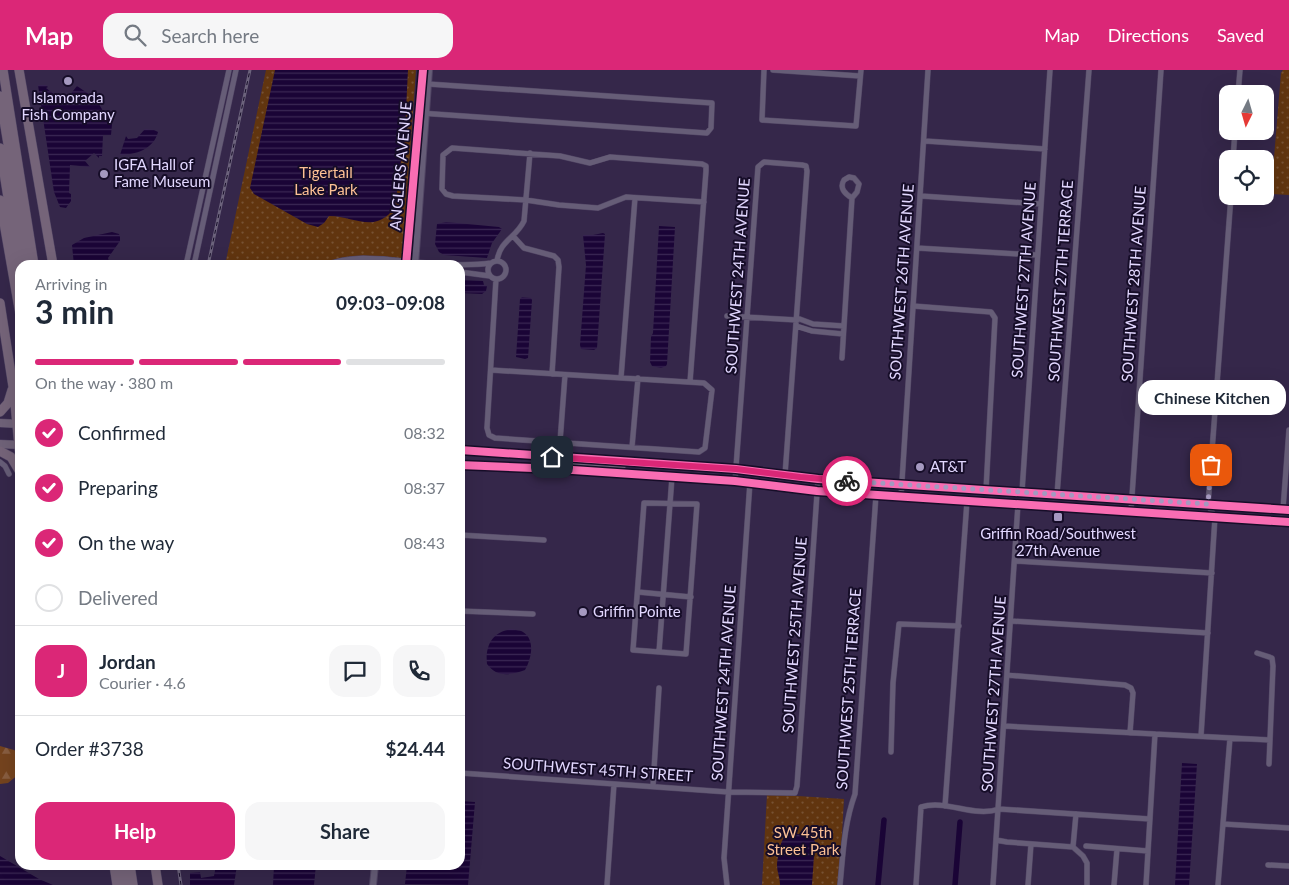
<!DOCTYPE html>
<meta charset="utf-8">
<style>
body{margin:0;font-family:Lato,sans-serif;background:#f6f6f7;color:#1f2937;height:100vh;display:flex;flex-direction:column;font-size:19px;white-space:nowrap}
*{box-sizing:border-box;margin:0}
p{font-size:16px;color:#747a83}
.icon{flex:none;width:28px;height:28px;fill:none;stroke:currentColor;stroke-width:2;stroke-linecap:round;stroke-linejoin:round}
.map{position:relative;flex:1;overflow:hidden}
.sheet{position:absolute;left:15px;top:190px;width:450px;height:610px;display:flex;flex-direction:column;background:#fff;border-radius:15px;box-shadow:0 5px 20px #0002}
.sheet>*{flex:none}
.needle{width:32px;rotate:185deg}
.tools{position:absolute;left:1219px;top:15px;display:grid;gap:10px}
.tools a{display:grid;place-items:center;width:55px;height:55px;border-radius:10px;background:#fff;box-shadow:0 5px 20px #0002;font-size:25px}
.pin{position:absolute;display:grid;place-items:center;width:42px;height:42px;color:#fff;margin:-21px;border-radius:10px;box-shadow:0 2px 8px #0006}
.courier{position:absolute;display:grid;place-items:center;width:50px;height:50px;margin:-25px;border:4px solid #db2777;border-radius:50%;background:#fff;color:#222;box-shadow:0 1px 6px #0007}
.bubble{position:absolute;height:35px;border-radius:15px;background:#fff;box-shadow:0 5px 20px #0002;font-size:16px;font-weight:700;line-height:35px;text-align:center}
.overview em{font-style:normal;font-weight:700}
.overview div{display:flex;flex-direction:column-reverse}
.overview{display:flex;align-items:center;justify-content:space-between;height:85px;padding:0 20px}
h1{font-size:32px;font-weight:700;line-height:38px}
.bar{display:grid;grid-template-columns:repeat(4,1fr);gap:8px 5px;align-content:center;height:60px;padding:0 20px}
.bar i{height:6px;border-radius:4px;background:#e0e1e3}
.bar .current{background:#db2777}
.bar p{grid-column:span 4}
.line{display:flex;align-items:center;gap:12px;padding:0 20px;border-top:1px solid #e0e1e3}
.line div{flex:1}
.round{display:grid;place-items:center;flex:none;width:52px;height:52px;border-radius:15px;background:#f6f6f7}
ol{padding:0 20px;list-style:none}
li{display:flex;align-items:center;gap:15px;height:55px}
li p{margin-inline-start:auto}
li .icon{padding:5px;border-radius:50%;background:#db2777;color:#fff;stroke-width:4}
li:last-child{color:#747a83}
li i{width:28px;height:28px;border:2px solid #e0e1e3;border-radius:50%}
.action{display:flex;gap:10px;margin-top:auto;padding:10px 20px}
.action a{flex:1;height:58px;border-radius:15px;background:#db2777;color:#fff;font-size:20px;font-weight:700;line-height:58px;text-align:center}
.action a+a{background:#f6f6f7;color:#1f2937}
header{display:flex;align-items:center;gap:30px;box-sizing:border-box;height:70px;padding:0 25px;background:#db2777;color:#fff}
header strong{font-size:24px}
nav{display:flex;gap:28px;margin-inline-start:auto;font-size:18px}
.search{width:350px;height:45px;background:#f6f6f7;display:flex;align-items:center;gap:12px;box-sizing:border-box;padding:0 18px;border-radius:15px;color:#747a83;font-size:19px}
.map>svg:first-child{display:block}
</style>
<header>
<strong>Map</strong>
<div class="search"><svg class="icon" aria-label="search" viewBox="0 0 24 24"><circle cx="10" cy="10" r="6"/><path d="M15 15l6 6"/></svg>Search here</div>
<nav><a>Map</a><a>Directions</a><a>Saved</a></nav>
</header>
<div class="map">
<svg width="1289" height="815" viewBox="0 0 1289 815">
<defs>
<pattern id="green-dots" width="8" height="8" patternUnits="userSpaceOnUse" patternTransform="scale(1.25)"><rect width="8" height="8" fill="#61350f"/><path d="M2 2h.1M6 6h.1" fill="none" stroke="#775233" stroke-width="1.8" stroke-linecap="round"/></pattern>
<pattern id="forest-firs" width="22" height="20" patternUnits="userSpaceOnUse" patternTransform="scale(1.25)"><rect width="22" height="20" fill="#74431e"/><path d="M5 1l3.5 6h-7zM16 11l3.5 6h-7z" fill="#885d40"/></pattern>
<pattern id="water-rules" width="6" height="5" patternUnits="userSpaceOnUse" patternTransform="scale(1.25)"><rect width="6" height="5" fill="#1a0436"/><path d="M0 2.5h6" fill="none" stroke="#3b2854"/></pattern>
</defs>
<rect width="100%" height="100%" fill="#35274a"/>
<!-- green -->
<path fill="url(#green-dots)" d="M266,0H416L402,195H225Z
M1283,0H1289V125L1271,124L1281,3Z
M767,724L844,729L839,815H762Z"/>
<!-- forest -->
<path fill="url(#forest-firs)" d="M0,676L14,680L20,684L19,704L8,713L0,714Z"/>
<!-- water -->
<path fill="url(#water-rules)" d="M275,0H408L405,60L395,137C375,165 355,146 329,146L324,153L318,157L307,154L254,124L250,118Z
M38,15H46L48,17L46,18L64,32L77,16L96,29L103,41L110,48L112,54L111,65H103L102,86H99V88L94,83L85,91L90,97L70,95L69,123L71,124V131L66,138L60,137L54,122Z
M145,59L154,60L158,62C154,79 135,85 120,85L126,66L128,69L137,68Z
M446,152L499,157L502,159L492,173L487,188L444,185L439,182L435,174L437,154Z
M659,156L675,157L667,294L666,296L661,298L652,296L650,292L651,267L653,263Z
M112,162L119,164L120,167V171L108,188L110,195C105,195 103,194 98,193C94,192 80,195 74,195L72,175L84,168Z
M603,163L605,164L597,278L594,280L581,279L580,275L586,195L583,165H593Z
M460,210L483,211L484,215L487,216L486,221L482,224L460,223Z
M522,227L531,228L532,230L528,288L525,289L516,287L520,229Z
M511,559C514,560 520,560 523,562C536,570 531,590 525,600C511,605 497,608 487,594C485,576 492,562 511,559Z
M1182,693L1197,694L1189,815H1175Z
M460,731L475,732L468,815L405,814L407,795H460Z
M790,763L806,765L815,771L812,815H780C780,807 777,802 777,795C778,785 780,766 790,763Z
M0,786L39,809L53,815H0Z
M216,795H237L234,815H190V803L200,802L201,808L214,806Z
M274,795H316L314,815H273Z"/>
<g fill="none" stroke-linecap="round" stroke-linejoin="round">
<!-- canal -->
<path stroke="#1a0436" stroke-width="5.5" d="M878,815L884,750
M955,815L960,752"/>
<!-- minor casing -->
<g stroke="#514564" stroke-width="6">
<path id="minor" d="M764,0L762,50L856,56L861,0
M773,0L860,6
M1238,24L1240,0
M420,43L707,63L711,58L712,33L428,14
M925,71L1045,79
M1233,89L1235,61
M921,126L1041,134
M513,166L524,178L554,186L558,190L559,197L552,304
M917,178L1037,185
M497,191C500,170 516,168 524,151L530,83
M488 200a9 9 0 1 1 18 0a9 9 0 1 1-18 0Z
M186,195L229,0
M194,195L236,0
M326,195C349,186 370,188 394,190C424,193 463,197 491,193
M460,202L490,206
M913,236L991,242L995,248L986,420
M727,246L797,250
M797,248L813,254L844,256
M796,256L812,261L843,264
M842,288L852,128L857,122L859,114L854,108L849,107L844,110C839,118 845,124 852,128
M491,300L704,313L712,320L705,378L699,382L495,368L489,365L487,358L496,209
M621,308L635,128
M690,312L706,101V96L702,94L610,87L590,93L560,86L452,78L443,85L442,119L446,124L453,126L526,130L559,135L598,138L626,127L704,132
M560,372L565,305
M632,377L638,308
M0,392L5,396L9,404
M735,411L758,97L764,92L802,95L806,96L807,101L785,405
M1022,422L1050,0
M1057,425L1089,0
M901,427L928,0
M644,433L697,434L686,584L633,580Z
M1283,439L1289,360
M1131,441L1161,0
M460,465L544,470
M1015,491L1212,503
M638,522L691,527
M460,541L533,544
M1011,551L1208,563
M659,582L672,407
M1257,583L1272,588L1273,596L1269,694
M1007,605L1125,615L1131,618L1133,623L1130,663
M1004,656L1270,670
M1201,666L1215,447L1208,435L1231,126
M891,682L893,613L899,554L959,556
M460,703L728,722L795,723L797,716L818,409
M653,716L659,618
M945,736L967,431
M1223,754L1289,758
M996,770L1007,772L1073,777L1083,786L1087,793V815
M1086,776L1148,781
M1073,777L1076,744
M1268,795L1289,796
M607,815L614,714
M727,815L724,788L750,412
M840,815C843,784 844,754 855,724L876,425
M916,815L921,737C946,729 974,748 999,739L1150,749
M993,815L1018,434
M1028,815L1031,774
M1114,815L1117,779
M1146,815L1155,664
M1218,815L1230,668"/>
</g>
<!-- tertiary casing -->
<g stroke="#514564" stroke-width="8">
<path id="tertiary" d="M406,195L423,0
M415,195L429,0
M373,815L375,795"/>
</g>
<!-- primary casing -->
<g stroke="#514564" stroke-width="9">
<path id="primary" d="M0,353L20,354
M0,374L20,375
M460,380L736,399L818,409L1289,440
M460,395L558,399L735,411L817,421L1289,452
M566,400C581,385 611,409 625,392"/>
</g>
<!-- motorway casing -->
<g stroke="#514564" stroke-width="10">
<path id="motorway" d="M3,0L34,195
M19,0L53,195
M0,26L28,195
M0,78L20,202
M0,130L20,244
M0,233L14,323L20,387
M0,342L8,333L12,320
M0,381L11,387L20,402
M114,795L117,815
M122,795L125,815
M130,795L133,815
M155,795L158,815"/>
</g>
<!-- minor -->
<use href="#minor" stroke="#665d77" stroke-width="5"/>
<!-- tertiary -->
<use href="#tertiary" stroke="#665d77" stroke-width="6"/>
<!-- primary -->
<use href="#primary" stroke="#6f6278" stroke-width="8"/>
<!-- motorway -->
<use href="#motorway" stroke="#756479" stroke-width="9"/>
<!-- rail casing -->
<g stroke="#6c637c" stroke-width="3">
<path id="rail" d="M208,195L250,0
M178,795L181,815"/>
</g>
<!-- rail -->
<use href="#rail" stroke="#160d28" stroke-width="1" stroke-dasharray="4" stroke-linecap="butt"/>
<!-- cycleway casing -->
<g stroke="#160d28" stroke-width="11">
<path id="cycleway" d="M406,195L423,0
M460,380L736,399L818,409L1289,440
M460,395L558,399L735,411L817,421L1289,452"/>
</g>
<!-- cycleway -->
<use href="#cycleway" stroke="#f96db3" stroke-width="8"/>
</g>
<g fill="none" stroke-linecap="round" stroke-linejoin="round">
<!-- done -->
<path stroke="#a599c0" stroke-width="5" stroke-dasharray="0 9" d="M847,411L1208,434L1211,395"/>
<!-- route -->
<path stroke="#db2777" stroke-width="6" d="M552,387L736,399L800,407L847,411"/>
</g>
<!-- markers -->
<g fill="#a599c0" stroke="#160d28" stroke-width="2">
<circle cx="68" cy="11" r="5"/>
<circle cx="104" cy="104" r="5"/>
<circle cx="920" cy="397" r="5"/>
<rect x="1053" y="442" width="10" height="10" rx="2.5"/>
<circle cx="583" cy="542" r="5"/>
</g>
<g text-anchor="middle" stroke-width="4" stroke-linejoin="round" paint-order="stroke">
<!-- poi labels -->
<g font-size="15" fill="#e2d7ff" stroke="#160d28" text-anchor="start">
<text x="68" y="33" text-anchor="middle">Islamorada<tspan x="68" dy="17">Fish Company</tspan></text>
<text x="114" y="100">IGFA Hall of<tspan x="114" dy="17">Fame Museum</tspan></text>
<text x="930" y="402">AT&amp;T</text>
<text x="1058" y="469" text-anchor="middle">Griffin Road/Southwest<tspan x="1058" dy="17">27th Avenue</tspan></text>
<text x="593" y="547">Griffin Pointe</text>
</g>
<!-- street labels -->
<g font-size="15" fill="#e2d7ff" stroke="#160d28">
<text transform="translate(401 96) rotate(-85)" y="5">ANGLERS AVENUE</text>
<text transform="translate(738 206) rotate(-86)" y="5">SOUTHWEST 24TH AVENUE</text>
<text transform="translate(1024 210) rotate(-86)" y="5">SOUTHWEST 27TH AVENUE</text>
<text transform="translate(1061 211) rotate(-86)" y="5">SOUTHWEST 27TH TERRACE</text>
<text transform="translate(902 212) rotate(-86)" y="5">SOUTHWEST 26TH AVENUE</text>
<text transform="translate(1134 214) rotate(-86)" y="5">SOUTHWEST 28TH AVENUE</text>
<text transform="translate(795 565) rotate(-86)" y="5">SOUTHWEST 25TH AVENUE</text>
<text transform="translate(724 613) rotate(-86)" y="5">SOUTHWEST 24TH AVENUE</text>
<text transform="translate(849 619) rotate(-86)" y="5">SOUTHWEST 25TH TERRACE</text>
<text transform="translate(994 624) rotate(-86)" y="5">SOUTHWEST 27TH AVENUE</text>
<text transform="translate(598 700) rotate(4)" y="5">SOUTHWEST 45TH STREET</text>
</g>
<!-- park labels -->
<g font-size="15" fill="#fdc195" stroke="#160d28">
<text x="326" y="108">Tigertail<tspan x="326" dy="17">Lake Park</tspan></text>
<text x="803" y="768">SW 45th<tspan x="803" dy="17">Street Park</tspan></text>
</g>
</g>
</svg>
<div class="tools">
<a><svg class="needle" viewBox="-14 -14 28 28"><path d="M0-13l5 13h-10z" fill="#e53935"/><path d="M0 13l5-13h-10z" fill="#747a83"/></svg></a>
<a><svg class="icon" aria-label="locate" viewBox="0 0 24 24"><circle cx="12" cy="12" r="6"/><path d="M12 2v4M12 18v4M2 12h4M18 12h4"/></svg></a>
</div>
<div class="pin" style="left:1211px;top:395px;background:#ea580c"><svg class="icon" aria-label="bag" viewBox="0 0 24 24"><path d="M5 8h14l-1 12H6zM9 8a3 3 0 0 1 6 0"/></svg></div>
<div class="pin" style="left:552px;top:387px;background:#1f2937"><svg class="icon" aria-label="home" viewBox="0 0 24 24"><path d="M3 11l9-7 9 7M6 9v11h12V9"/></svg></div>
<div class="courier" style="left:847px;top:411px"><svg class="icon" aria-label="bike" viewBox="0 0 24 24"><circle cx="6" cy="16" r="4"/><circle cx="18" cy="16" r="4"/><path d="M6 16l4-8h5l3 8M10 8l3 8H6M13 5h3"/></svg></div>
<div class="bubble" style="left:1138px;top:310px;width:148px">Chinese Kitchen</div>
<section class="sheet">
<div class="overview"><div><h1>3 min</h1><p>Arriving in</p></div><em>09:03–09:08</em></div>
<div class="bar"><i class="current"></i><i class="current"></i><i class="current"></i><i></i><p>On the way · 380 m</p></div>
<ol>
<li><svg class="icon" aria-label="check" viewBox="0 0 24 24"><path d="M5 12l5 5 9-10"/></svg>Confirmed<p>08:32</p></li>
<li><svg class="icon" aria-label="check" viewBox="0 0 24 24"><path d="M5 12l5 5 9-10"/></svg>Preparing<p>08:37</p></li>
<li><svg class="icon" aria-label="check" viewBox="0 0 24 24"><path d="M5 12l5 5 9-10"/></svg>On the way<p>08:43</p></li>
<li><i></i>Delivered</li>
</ol>
<div class="line" style="height:90px"><b class="round" style="background:#db2777;color:#fff">J</b><div><b>Jordan</b><p>Courier · 4.6</p></div><a class="round"><svg class="icon" aria-label="chat" viewBox="0 0 24 24"><path d="M4 5h16v11H9l-5 4z"/></svg></a><a class="round"><svg class="icon" aria-label="phone" viewBox="0 0 24 24"><path d="M5 4h4l2 5-3 2q2 4 5 5l2-3 5 2v4C11 20 4 13 5 4z"/></svg></a></div>
<div class="line" style="height:65px"><div>Order #3738</div><b>$24.44</b></div>
<div class="action"><a>Help</a><a>Share</a></div>
</section>
</div>
